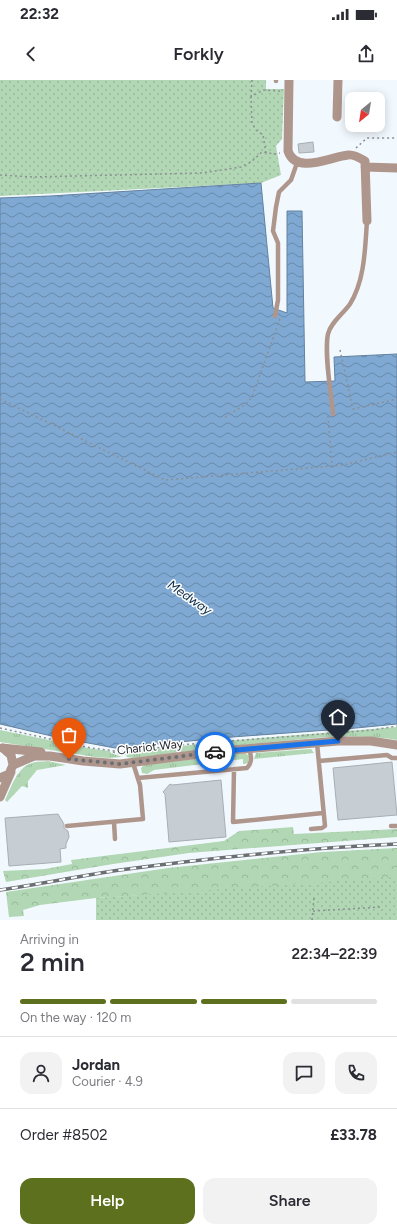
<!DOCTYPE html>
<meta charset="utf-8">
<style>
body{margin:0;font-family:Figtree,sans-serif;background:#f2f2f3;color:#2b2b33;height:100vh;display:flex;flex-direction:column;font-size:15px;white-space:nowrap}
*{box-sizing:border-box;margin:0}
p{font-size:13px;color:#7c7c81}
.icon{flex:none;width:22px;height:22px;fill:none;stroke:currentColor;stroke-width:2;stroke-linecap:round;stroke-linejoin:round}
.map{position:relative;height:840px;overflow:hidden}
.side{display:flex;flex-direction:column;background:#fff;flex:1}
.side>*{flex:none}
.needle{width:26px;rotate:210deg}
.fabs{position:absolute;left:345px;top:12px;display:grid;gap:8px}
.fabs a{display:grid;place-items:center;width:40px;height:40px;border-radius:8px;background:#fff;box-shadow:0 2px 10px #0003;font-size:20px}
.pin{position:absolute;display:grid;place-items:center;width:34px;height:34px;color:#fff;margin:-41px -17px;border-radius:50% 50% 50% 0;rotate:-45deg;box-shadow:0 0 4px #0007}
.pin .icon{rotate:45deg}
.courier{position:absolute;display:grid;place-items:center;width:40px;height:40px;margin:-20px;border:3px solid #1a73e8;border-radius:50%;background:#fff;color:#222;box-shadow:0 1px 5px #0007}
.overview em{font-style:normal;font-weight:600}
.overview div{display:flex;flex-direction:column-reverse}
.overview{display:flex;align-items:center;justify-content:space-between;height:68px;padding:0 20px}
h1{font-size:26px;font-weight:600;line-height:30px}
.bar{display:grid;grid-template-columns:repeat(4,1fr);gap:6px 4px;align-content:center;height:48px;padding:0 20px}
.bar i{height:5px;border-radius:3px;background:#e1e1e2}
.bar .active{background:#5d701e}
.bar p{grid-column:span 4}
.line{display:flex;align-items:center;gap:10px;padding:0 20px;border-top:1px solid #e1e1e2}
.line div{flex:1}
.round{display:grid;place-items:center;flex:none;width:42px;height:42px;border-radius:12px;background:#f2f2f3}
.button{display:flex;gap:8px;margin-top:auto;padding:8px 20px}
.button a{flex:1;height:46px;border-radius:12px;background:#5d701e;color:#fff;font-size:16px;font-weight:600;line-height:46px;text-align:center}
.button a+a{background:#f2f2f3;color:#2b2b33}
.status{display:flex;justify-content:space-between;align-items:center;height:28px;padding:0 20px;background:#fff;direction:ltr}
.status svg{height:11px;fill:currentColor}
header{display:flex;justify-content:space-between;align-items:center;height:52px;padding:0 20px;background:#fff;font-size:18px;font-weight:600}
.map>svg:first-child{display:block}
</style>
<div class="status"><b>22:32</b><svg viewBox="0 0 49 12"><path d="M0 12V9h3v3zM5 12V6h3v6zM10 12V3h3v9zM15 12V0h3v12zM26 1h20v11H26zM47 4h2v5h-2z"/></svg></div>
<header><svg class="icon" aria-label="back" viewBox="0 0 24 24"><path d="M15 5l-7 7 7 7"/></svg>Forkly<svg class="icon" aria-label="share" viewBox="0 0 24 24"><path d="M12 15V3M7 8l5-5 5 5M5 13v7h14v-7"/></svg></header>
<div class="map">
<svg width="397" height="840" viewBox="0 0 397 840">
<defs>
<pattern id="grass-tufts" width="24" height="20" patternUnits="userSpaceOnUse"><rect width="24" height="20" fill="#b2d7b4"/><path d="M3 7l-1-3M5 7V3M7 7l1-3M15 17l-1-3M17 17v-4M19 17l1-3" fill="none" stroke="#99b99b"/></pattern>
<pattern id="forest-crowns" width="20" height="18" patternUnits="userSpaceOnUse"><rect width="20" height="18" fill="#b2d7b4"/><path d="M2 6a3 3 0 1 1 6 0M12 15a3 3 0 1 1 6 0" fill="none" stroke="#99b99b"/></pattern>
<pattern id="park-dots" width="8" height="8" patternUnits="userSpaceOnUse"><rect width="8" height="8" fill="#b2d7b4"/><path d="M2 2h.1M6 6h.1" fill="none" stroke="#99b99b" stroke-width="1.8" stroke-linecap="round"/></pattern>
<pattern id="water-waves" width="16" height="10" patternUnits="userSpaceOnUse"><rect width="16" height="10" fill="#7fa9d2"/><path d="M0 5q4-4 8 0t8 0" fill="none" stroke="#688aab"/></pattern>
</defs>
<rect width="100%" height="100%" fill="#f2f9fe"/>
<!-- grass -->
<path fill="url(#grass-tufts)" d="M397,647V660C360,654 322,657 284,661C234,665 183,672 133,678L127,677L126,675L116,673L237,660Z
M0,650L93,669L110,671L111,673L122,677L109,678L95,677L0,662Z
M311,669L314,673L254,679L256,673Z
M245,673L249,676L248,683L243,684V679L154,690L147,694L142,693L141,688L144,685Z
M48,681L66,685L37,690L28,701V708L22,706L7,722L5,720C11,708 17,687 32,683C37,681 43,682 48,681Z"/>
<!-- forest -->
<path fill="url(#forest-crowns)" d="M293,747L294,754L397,749V757L189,773L113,784L6,802L3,791L45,789L72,784L71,780L224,761L239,751Z
M397,768V800L96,818L40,825L23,830L24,836L9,837L6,812L168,788L322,772Z"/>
<!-- park -->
<path fill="url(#park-dots)" d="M0,0H266V9H284L282,59L276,66L281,95L261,103L0,116Z
M397,797V840H96V818Z"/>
<!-- water -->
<path fill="url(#water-waves)" stroke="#6482a0" d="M261,103L273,228L287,233V131H302L305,302L335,301L334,277L397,274V644L356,648L232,657L115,668L56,657L0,644V118L50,116Z"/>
<!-- building -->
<path fill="#c6ced4" stroke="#a7afb5" d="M313,62L314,72L299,73L298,64Z
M392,682L397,735L338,740L333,688Z
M221,700L226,757L169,762L165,714L163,712L170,704L172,705Z
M58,734L64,744V748L68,751L69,757L66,764V768L60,769L61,782L9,786L5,738Z"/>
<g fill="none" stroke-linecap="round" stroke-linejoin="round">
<!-- path -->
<path stroke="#8b9094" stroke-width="1.5" stroke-dasharray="2 3" stroke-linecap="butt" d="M251,17L252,0
M356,68L367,58H397
M266,73L263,55L256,50L252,43L251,17L263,10L280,11
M0,95L32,97L202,93L241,87L251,82L262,72L275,74L280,73
M340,270L353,329L397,319
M0,319L165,400L343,385L397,372
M328,336L332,386
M225,337L246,324L252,317L281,236
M0,648L91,668L123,672L179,665L373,650L397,646
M113,672L123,675
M313,831L381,827
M312,840L314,817"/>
<!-- service -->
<path stroke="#af968c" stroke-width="4.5" d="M276,1V0
M275,236L278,220V163L273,151L276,127L279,112L291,100L297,83
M333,334C331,313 324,273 328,254C331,242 343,234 350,224C365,200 365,168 367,141
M319,681L387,675L392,678H397
M234,689L233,742L323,733
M138,698L247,688C253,682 251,675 249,668
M114,742L115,759
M67,746L143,739L140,705L133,683
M391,746H397
M311,749L322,748L325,746L317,663"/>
<!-- minor -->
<path stroke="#af968c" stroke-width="9" d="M289,0L288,71C296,95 330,77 348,75C354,74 360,78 365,81L367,141
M337,37L338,0
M365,87L397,88
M2,668L41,672
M13,685L34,676H50L83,681L120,684L232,670L338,661H371L397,665
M0,698L9,694L13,685L11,675L3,668
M0,717L11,692"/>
<!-- rail casing -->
<g stroke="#6b6f73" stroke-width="3.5">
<path id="rail" d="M0,810C40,804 80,796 120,790C211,778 304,768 397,764"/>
</g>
<!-- rail -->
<use href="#rail" stroke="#fff" stroke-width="2" stroke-dasharray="6" stroke-linecap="butt"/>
</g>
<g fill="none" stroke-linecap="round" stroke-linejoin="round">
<!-- done -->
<path stroke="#6c7074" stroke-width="4" stroke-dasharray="0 7.2" d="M69,679L120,684L215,672"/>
<!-- route -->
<path stroke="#1a73e8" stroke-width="5" d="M215,672L338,661"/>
</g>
<g text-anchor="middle" stroke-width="3" stroke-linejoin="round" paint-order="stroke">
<!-- street labels -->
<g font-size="12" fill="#24272a" stroke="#fff">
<text transform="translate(150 667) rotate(-6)" y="4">Chariot Way</text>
</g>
<!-- water labels -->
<g font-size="13" font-style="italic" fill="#0c2d48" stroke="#fff">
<text transform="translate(190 517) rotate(35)" y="5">Medway</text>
</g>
</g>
</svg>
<div class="fabs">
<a><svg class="needle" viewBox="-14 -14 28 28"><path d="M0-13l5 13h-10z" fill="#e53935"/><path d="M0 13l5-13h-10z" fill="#7c7c81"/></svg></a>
</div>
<div class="pin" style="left:69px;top:679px;background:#ea580c"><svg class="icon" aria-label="bag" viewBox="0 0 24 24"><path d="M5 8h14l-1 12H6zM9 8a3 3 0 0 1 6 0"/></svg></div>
<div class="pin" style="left:338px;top:661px;background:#1f2937"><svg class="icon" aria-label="home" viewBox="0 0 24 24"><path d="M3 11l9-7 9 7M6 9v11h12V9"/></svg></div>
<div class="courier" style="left:215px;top:672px"><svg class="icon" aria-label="car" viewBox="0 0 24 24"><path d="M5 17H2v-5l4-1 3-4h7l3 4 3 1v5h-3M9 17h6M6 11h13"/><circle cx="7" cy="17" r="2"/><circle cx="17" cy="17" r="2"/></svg></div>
</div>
<section class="side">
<div class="overview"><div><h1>2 min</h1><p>Arriving in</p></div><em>22:34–22:39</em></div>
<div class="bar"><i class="active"></i><i class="active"></i><i class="active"></i><i></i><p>On the way · 120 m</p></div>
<div class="line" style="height:72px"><a class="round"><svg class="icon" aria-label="person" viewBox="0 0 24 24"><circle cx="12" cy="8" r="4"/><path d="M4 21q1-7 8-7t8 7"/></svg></a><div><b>Jordan</b><p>Courier · 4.9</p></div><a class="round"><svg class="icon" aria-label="chat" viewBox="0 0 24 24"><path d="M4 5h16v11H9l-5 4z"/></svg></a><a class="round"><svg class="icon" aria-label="phone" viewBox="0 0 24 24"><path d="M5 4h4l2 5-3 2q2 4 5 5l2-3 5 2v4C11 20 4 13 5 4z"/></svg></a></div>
<div class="line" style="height:52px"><div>Order #8502</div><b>£33.78</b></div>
<div class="button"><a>Help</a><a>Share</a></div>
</section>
